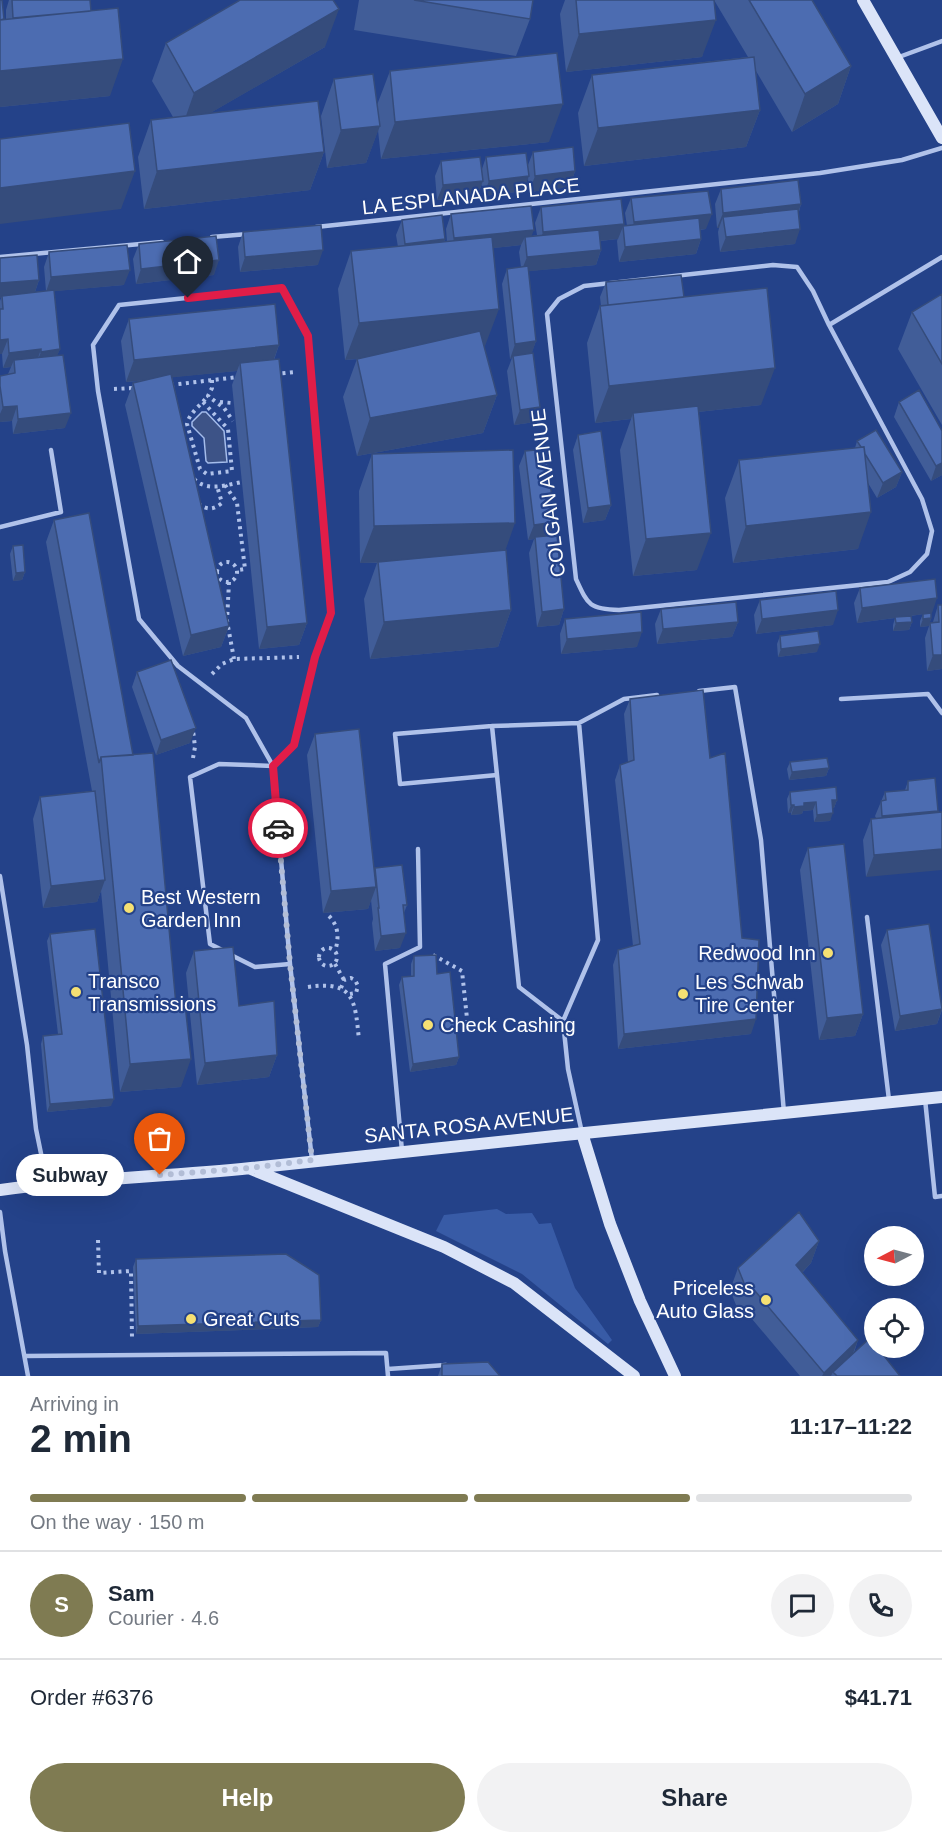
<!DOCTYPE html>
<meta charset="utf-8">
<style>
body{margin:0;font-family:Helvetica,sans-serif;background:#f2f2f3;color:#1f2937;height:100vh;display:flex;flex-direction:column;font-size:22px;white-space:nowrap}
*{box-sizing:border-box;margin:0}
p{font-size:20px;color:#747a83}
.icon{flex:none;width:33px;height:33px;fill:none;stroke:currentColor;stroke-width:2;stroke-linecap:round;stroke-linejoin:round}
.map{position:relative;height:1376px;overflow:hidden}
.side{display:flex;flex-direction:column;background:#fff;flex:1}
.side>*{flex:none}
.needle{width:39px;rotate:264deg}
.tools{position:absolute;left:864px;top:1226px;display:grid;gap:12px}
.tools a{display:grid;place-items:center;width:60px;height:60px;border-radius:50%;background:#fff;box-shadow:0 6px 24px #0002;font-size:30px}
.pin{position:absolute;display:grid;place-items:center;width:51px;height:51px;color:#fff;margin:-62px -26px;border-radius:50% 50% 50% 0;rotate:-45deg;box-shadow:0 0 6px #0007}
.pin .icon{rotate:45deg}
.courier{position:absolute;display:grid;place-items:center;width:60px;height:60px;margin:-30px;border:4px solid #e11d48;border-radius:50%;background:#fff;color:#222;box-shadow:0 2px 8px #0007}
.bubble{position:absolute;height:42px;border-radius:21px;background:#fff;box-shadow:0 6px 24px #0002;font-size:20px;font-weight:800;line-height:42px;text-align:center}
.summary em{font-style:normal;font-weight:800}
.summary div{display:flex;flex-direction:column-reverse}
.summary{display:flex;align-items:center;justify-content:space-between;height:102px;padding:0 30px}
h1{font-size:39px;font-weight:800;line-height:45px}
.bar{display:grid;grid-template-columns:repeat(4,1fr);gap:9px 6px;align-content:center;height:72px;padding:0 30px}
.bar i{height:8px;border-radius:4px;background:#e0e1e3}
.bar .current{background:#7f7b52}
.bar p{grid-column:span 4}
.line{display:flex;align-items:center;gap:15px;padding:0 30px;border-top:2px solid #e0e1e3}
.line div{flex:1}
.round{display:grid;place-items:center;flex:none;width:63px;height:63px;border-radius:32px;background:#f2f2f3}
.cta{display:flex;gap:12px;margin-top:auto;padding:12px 30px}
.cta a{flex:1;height:69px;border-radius:36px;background:#7f7b52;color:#fff;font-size:24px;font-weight:800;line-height:69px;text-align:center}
.cta a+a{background:#f2f2f3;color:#1f2937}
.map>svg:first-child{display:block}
</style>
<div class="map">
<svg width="942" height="1376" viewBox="0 0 942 1376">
<rect width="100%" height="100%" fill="#244289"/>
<!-- green -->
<path fill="#385ba6" d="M497,1209L506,1214L532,1213L539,1224L551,1223L575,1288L612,1340L608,1344L522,1274L436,1231L444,1215Z"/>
<!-- water -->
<path fill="#3d5387" stroke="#a4bceb" stroke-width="1.5" d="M202,412H206L224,431L227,462L208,463L206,461L204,438L192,426V422Z"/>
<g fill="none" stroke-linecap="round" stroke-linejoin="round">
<!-- path -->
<path stroke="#b0c2ea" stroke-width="4" stroke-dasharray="3 4.5" stroke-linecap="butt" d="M275,374L295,372
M212,380V388L208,396L224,408L233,421
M171,385L238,377
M114,389L134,388
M203,402L228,429L232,471L207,474L200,469L187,424C189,413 201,405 208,396
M220,402L232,403
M194,479C207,492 226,485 242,482
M225,485L237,503L245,569L238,570
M198,504C208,510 213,510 222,503L217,486
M217 572a10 10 0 1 1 20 0a10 10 0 1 1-20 0Z
M229,582L227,621L234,659
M212,674L222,664L234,659L299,657
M193,758L195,747L193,730
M329,916C339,926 339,939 335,951
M319 957a9 9 0 1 1 18 0a9 9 0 1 1-18 0Z
M433,955L462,971L468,1028
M335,964L344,980
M308,987C355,980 355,1001 359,1040
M341,988L344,980L351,978L355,980L358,986L356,993L350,994
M98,1240L99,1273L131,1271L132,1338"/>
<!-- service -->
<path stroke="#b0c2ea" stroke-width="4.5" d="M899,57L942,41
M316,227L820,173L902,160L942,148
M212,237L248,234
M0,257L162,242
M773,265L797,267L813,291L829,325L922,499L932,531L927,554L910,572L888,582L619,610C589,609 588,605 576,579L547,314L559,299L584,286Z
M282,288L308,336L331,613L315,658L294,745L273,766L246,718L178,666L139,619L98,391L93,345L119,305Z
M829,325L942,257
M0,527L61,512L51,450
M699,691L735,687L761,840L784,1113
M841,699L928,694L942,713
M579,723L624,699L657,695
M492,726L497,775
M0,876L27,1045L36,1129L47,1183
M867,917L889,1100
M222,950L210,944L190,777L219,764L273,766L290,964L312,1160
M229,954L255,967L290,964
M563,1021L519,987L497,775L400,784L395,734L492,726L579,723L598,940L563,1021L568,1069L582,1133
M925,1099L935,1197L942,1196
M402,1151L385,964L420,947L418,849
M0,1212L5,1251L28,1376
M25,1356L386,1353L388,1376
M388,1369L446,1365"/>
<!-- secondary -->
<path stroke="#dbe4f8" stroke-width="12" d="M863,0L942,138
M582,1133L610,1224L640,1301L675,1376
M251,1169L444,1247L514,1283L634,1376
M0,1190C83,1178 167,1177 251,1168C481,1143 712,1120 942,1097"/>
</g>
<!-- wall -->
<path fill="#415d98" d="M0,0L4,19H6V10L9,0H90L91,11L110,96L0,107Z
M359,0H533L530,19L516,56L354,30Z
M565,0H812L851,66L838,104L792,132L756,71L760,110L746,147L584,166L578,113L592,75L748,57L714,0L702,57L566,72L560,14Z
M166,43L325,47L210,113L324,152L310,190L144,209L138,157L151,120L173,117L152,81Z
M390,71L549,142L381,159L378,130L366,163L327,168L321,116L334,79L377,105Z
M533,152L575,171L570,187L529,192L528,178L523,191L483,196L482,184L477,196L437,200L435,176L441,161L482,169L486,157L528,165Z
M721,189L801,204L799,212L795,244L720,252L718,232L719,228H717L715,204Z
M631,198L706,229L700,230L701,239L696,254L619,262L617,241L623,226H627L625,213Z
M541,207L624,224L618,239L600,241L601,250L596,265L528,271L536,341L531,354L535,422L514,425L507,371L512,358L510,359L502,284L507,269L521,267L519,252L521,245L493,248L485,346H484L497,395L483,433L357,456L343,397L357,359H359L345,360L338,289L351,251L398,247L396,235L402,220L445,239L444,242H447L446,229L451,214L532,236L537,235L535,223Z
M243,232L318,265L240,272L238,247Z
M139,244L214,275L136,284L133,259Z
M49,252L124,285L54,291L60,349L57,355L65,428L13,434L12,421L0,422V376L8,374L11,367L3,368L2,354H0V301L1,298L0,258L39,280L35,292L46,291L44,267Z
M606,282L684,297L761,405L698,412L697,570L633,576L620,450L631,419L595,423L587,343L600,306H601L600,297Z
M942,294V425L898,349L912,312Z
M129,319L279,345L274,360L307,623L299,645L259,649L232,385L237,371L172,377L229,626L221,647L183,656L125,405L133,383L141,381L126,382L121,341Z
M899,402L942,431V475L931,481L894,417Z
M578,435L611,505L605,520L583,523L573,450Z
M857,441L902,472L896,487L877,498L868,483L858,549L733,563L725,498L739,460L855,448Z
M525,451L555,522L550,536L564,609L559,625L537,627L529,553L534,539L528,540L519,466Z
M372,454L505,550L511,610L498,647L370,659L364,599L377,563H360L359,491Z
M54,520L181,1087L120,1092L101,891L97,902L43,908L33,819L40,797L92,791L46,542Z
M13,546L25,572L22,580L13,581L10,554Z
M860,588L931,613V618L929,626L920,627V621L923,614L911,616L912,622L909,630L893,631V625L895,618L857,623L854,603Z
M760,600L833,625L756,634L754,615Z
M938,605L942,669L927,671L925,638L930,623L933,622Z
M661,609L738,622L732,637L657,644L655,624Z
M565,619L637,647L561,654L560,634Z
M780,636L817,652L778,657L777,644Z
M137,672L190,743L156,755L132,687Z
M630,699L710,758L751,1034L618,1049L613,965L618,950L633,946L615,780L620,765L628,762L624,714Z
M315,734L374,870L407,905L404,913L400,948L375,951L372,923L373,919L371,900L368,909L323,913L307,755Z
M790,762L829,768L826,776L789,780L787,769Z
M908,781L938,811V813L866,877L863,840L871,819L876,818L875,816L885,792L905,790Z
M790,792L837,800L834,808H833L830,821L814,822L813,810L803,811L802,814L791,815V813H788L787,799Z
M808,848L863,1014L855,1036L819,1040L800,870Z
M887,930L942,1005V1010L937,1024L895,1031L881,945Z
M50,934L111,1106L47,1112L41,1044L43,1036L58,1034L47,941Z
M194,951L277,1055L269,1077L197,1085L186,973Z
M414,956L437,974L459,1057L456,1065L410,1072L399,985L402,977L411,976V964Z
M819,1241L811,1263L802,1273L858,1340L854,1353L900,1376H800L747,1313L738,1310L730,1290L738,1268Z
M136,1259L321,1320L318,1327L136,1334L133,1267Z
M442,1364L500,1376H438Z"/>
<!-- shaded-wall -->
<path fill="#354c7c" d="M339,9L325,47L181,130L194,93Z
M716,20L702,57L566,72L579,34Z
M123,59L110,96L0,107V71Z
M851,66L838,104L792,132L805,94Z
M563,104L549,142L381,159L395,122Z
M760,110L746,147L584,166L598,128Z
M380,126L366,163L327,168L341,130Z
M324,152L310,190L144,209L157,171Z
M135,171L121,209L0,224V188Z
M575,171L570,187L529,192L535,176Z
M529,176L523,191L483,196L489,181Z
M483,181L477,196L437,200L443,185Z
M801,204L796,220L723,217L719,228H717L723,213Z
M712,214L706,229L628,238L634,222Z
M624,224L618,239L538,247L543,232Z
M800,229L795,244L720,252L726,237Z
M534,230L528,245L525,237L521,245L449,253L454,238Z
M445,239L439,254L399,259L405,244Z
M701,239L696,254L619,262L625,247Z
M323,250L318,265L240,272L245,257Z
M601,250L596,265L521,272L527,257Z
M219,260L214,275L136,284L141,269Z
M130,270L124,285L46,292L51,277Z
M39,280L34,295L2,296L1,298H0V283Z
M499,309L485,346L345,360L359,323Z
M8,339L2,354H0V340Z
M536,341L531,356H513L512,358L510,359L515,344Z
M279,345L271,367L240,363L237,371L126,382L134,360Z
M41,349L36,364L14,360L11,367L3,368L9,353Z
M60,349L54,364L35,367L41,352Z
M775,368L761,405L634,419L633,413L631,419L595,423L609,386Z
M497,395L483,433L357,456L370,418Z
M17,406L12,421L0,422V414L3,407Z
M540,407L535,422L514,425L520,410Z
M71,413L65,428L13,434L18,419Z
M942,463V475L931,481L936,466Z
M902,472L896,487L877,498L883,483Z
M611,505L605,520L583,523L588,508Z
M871,512L858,549L733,563L746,526Z
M555,522L550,537L528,540L534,525Z
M515,523L502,560L360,563L374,526Z
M711,533L697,570L633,576L646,539Z
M25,572L22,580L13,581L16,573Z
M937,598L932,613L857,623L862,608Z
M564,609L559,625L537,627L542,612Z
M511,610L498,647L370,659L384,622Z
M838,610L833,625L756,634L762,619Z
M931,618L929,626L920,627L923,619Z
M738,622L732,637L657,644L663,629Z
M912,622L909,630L893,631L896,623Z
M307,623L299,645L259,649L267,627Z
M229,626L221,647L183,656L191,635Z
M642,632L637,647L561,654L567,639Z
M820,644L817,652L778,657L781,649Z
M933,655H942V669L927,671Z
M196,728L190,743L156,755L161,740Z
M829,768L826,776L789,780L792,772Z
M832,800H837L834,808H829Z
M816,802L813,810L803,811L802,814L791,815L794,807L804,803Z
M791,805H794L791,813H788Z
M938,811L933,826L877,831L882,816Z
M833,813L830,821L814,822L817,815Z
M942,849V870L866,877L874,855Z
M105,880L97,902L43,908L51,886Z
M376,887L368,909L323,913L331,891Z
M406,933L400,948L375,951L381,936Z
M942,1009L937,1024L895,1031L900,1016Z
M863,1014L855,1036L819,1040L827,1018Z
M756,1019L751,1034L618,1049L624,1034Z
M277,1055L269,1077L197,1085L205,1063Z
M459,1057L456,1065L410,1072L413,1064Z
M191,1059L181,1087L120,1092L130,1064Z
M114,1099L111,1106L47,1112L50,1104Z
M819,1241L811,1263L788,1287L796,1265Z
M321,1320L318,1327L136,1334L138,1326Z
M858,1340L850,1361L833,1372L831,1376H822L824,1373Z"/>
<!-- building -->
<path fill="#4c6cb1" stroke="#354c7c" stroke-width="1.5" d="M0,0H2L4,19L0,20Z
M12,0H90L91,11L13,18Z
M240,0H333L339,9L194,93L166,43Z
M414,0H533L530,19Z
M576,0H714L716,20L579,34Z
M749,0H812L851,66L805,94Z
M118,8L123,59L0,71V20Z
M557,53L563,104L395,122L390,71Z
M754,57L760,110L598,128L592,75Z
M373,74L380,126L341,130L334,79Z
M318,101L324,152L157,171L151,120Z
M129,123L135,171L0,188V139Z
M573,147L575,171L535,176L533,152Z
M526,153L529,176L489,181L486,157Z
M480,157L483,181L443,185L441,161Z
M798,180L801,204L723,213L721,189Z
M708,191L712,214L634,222L631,198Z
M621,199L624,224L543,232L541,207Z
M531,206L534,230L454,238L451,214Z
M798,209L800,229L726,237L723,217Z
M442,215L445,239L405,244L402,220Z
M699,218L701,239L625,247L623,226Z
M321,225L323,250L245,257L243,232Z
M599,230L601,250L527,257L525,237Z
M216,236L219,260L141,269L139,244Z
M492,237L499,309L359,323L351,251Z
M127,245L130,270L51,277L49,252Z
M37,255L39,280L0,283V258Z
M528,266L536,341L515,344L507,269Z
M681,275L684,297L608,305L606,282Z
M767,288L775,368L609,386L600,306Z
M54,290L60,349L41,352V349L9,353L8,339L0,340V309H3L2,296Z
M942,294V364L912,312Z
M275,304L279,345L134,360L129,319Z
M480,331L497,395L370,418L357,359Z
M533,353L540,407L520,410L513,356Z
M63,355L71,413L18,419L17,406L3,407L0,386V376L15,373L14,360Z
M279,359L307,623L267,627L240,363Z
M171,374L229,626L191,635L133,383Z
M919,390L942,431V463L936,466L899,402Z
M698,406L711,533L646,539L633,413Z
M876,430L902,472L883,483L865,454L864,447H861L857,441Z
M601,431L611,505L588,508L578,435Z
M864,447L871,512L746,526L739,460Z
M546,449L555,522L534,525L525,451Z
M513,450L515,523L374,526L372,454Z
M89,513L133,755L101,757L99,763L54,520Z
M557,535L564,609L542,612L535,537Z
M23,545L25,572L16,573L13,546Z
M506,550L511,610L384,622L378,562Z
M935,579L937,598L862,608L860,588Z
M836,591L838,610L762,619L760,600Z
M736,602L738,622L663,629L661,609Z
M938,605H942V655H933L930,623L939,622Z
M641,612L642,632L567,639L565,619Z
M931,613V618L923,619V614Z
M911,616L912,622L896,623L895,617Z
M818,631L820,644L781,649L780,636Z
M171,660L196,728L161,740L137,672Z
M703,690L710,758L725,753L742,938L759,940L756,1019L624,1034L618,950L640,944L620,765L634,760L630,699Z
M359,729L376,887L331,891L315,734Z
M153,753L176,1005L185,1004L191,1059L130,1064L101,757Z
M827,758L829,768L792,772L790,762Z
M935,778L938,811L882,816L881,801L886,800L885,792L908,790V781Z
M836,787L837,800H832L833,813L817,815L816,802L804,803V806L794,807V805H791L790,792Z
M95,791L105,880L51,886L40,797Z
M942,812V849L874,855L871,819Z
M844,844L863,1014L827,1018L808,848Z
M402,865L407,905H403L406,933L381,936L378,908H379L375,868Z
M929,924L942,1009L900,1016L887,930Z
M95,929L114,1099L50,1104L43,1036L62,1034L50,934Z
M233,947L239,1006L274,1001L277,1055L205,1063L194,951Z
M436,955L437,974L450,972L459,1057L413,1064L402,977L414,976V956Z
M799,1212L819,1241L796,1265L858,1340L824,1373L755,1291L746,1288L738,1268Z
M286,1254L319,1275L321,1320L138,1326L136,1259Z
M870,1338L874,1344V1347H877L900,1376H837L833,1372Z
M488,1362L500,1376H442V1364Z"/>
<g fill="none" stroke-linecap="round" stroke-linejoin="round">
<!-- done -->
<path stroke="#b2bdd6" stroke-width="6" stroke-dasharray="0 10.8" d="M160,1175L250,1168L312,1160L290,964L278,828"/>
<!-- route -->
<path stroke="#e11d48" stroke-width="8" d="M188,298L282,288L308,336L331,613L315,657L294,745L273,766L278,828"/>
</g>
<!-- markers -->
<g fill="#f5e073" stroke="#244289" stroke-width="2">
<circle cx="129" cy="908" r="6"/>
<circle cx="828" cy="953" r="6"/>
<circle cx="76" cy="992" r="6"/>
<circle cx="683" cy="994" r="6"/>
<circle cx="428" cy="1025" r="6"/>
<circle cx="766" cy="1300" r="6"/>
<circle cx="191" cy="1319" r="6"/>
</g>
<g text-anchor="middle" stroke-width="4.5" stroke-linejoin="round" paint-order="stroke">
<!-- street labels -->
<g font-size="20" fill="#fff" stroke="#244289">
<text transform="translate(471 196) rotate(-6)" y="7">LA ESPLANADA PLACE</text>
<text transform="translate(548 493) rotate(-97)" y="7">COLGAN AVENUE</text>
<text transform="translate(469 1125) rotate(-6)" y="7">SANTA ROSA AVENUE</text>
</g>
<!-- poi labels -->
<g font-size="20" fill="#fff" stroke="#244289" text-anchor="start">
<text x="141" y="904">Best Western<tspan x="141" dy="23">Garden Inn</tspan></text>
<text x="816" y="960" text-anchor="end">Redwood Inn</text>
<text x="88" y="988">Transco<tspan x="88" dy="23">Transmissions</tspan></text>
<text x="695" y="989">Les Schwab<tspan x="695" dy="23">Tire Center</tspan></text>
<text x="440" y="1032">Check Cashing</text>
<text x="754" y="1295" text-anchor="end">Priceless<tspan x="754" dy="23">Auto Glass</tspan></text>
<text x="203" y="1326">Great Cuts</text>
</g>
</g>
</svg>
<div class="tools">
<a><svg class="needle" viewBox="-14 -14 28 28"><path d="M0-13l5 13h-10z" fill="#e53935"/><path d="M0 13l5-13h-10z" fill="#747a83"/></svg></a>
<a><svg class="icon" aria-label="locate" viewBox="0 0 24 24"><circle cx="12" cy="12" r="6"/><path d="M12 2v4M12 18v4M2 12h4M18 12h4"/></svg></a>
</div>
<div class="pin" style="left:160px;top:1175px;background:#ea580c"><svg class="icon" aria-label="bag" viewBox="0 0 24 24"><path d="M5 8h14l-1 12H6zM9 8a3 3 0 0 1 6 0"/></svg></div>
<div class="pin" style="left:188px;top:298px;background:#1f2937"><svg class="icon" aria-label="home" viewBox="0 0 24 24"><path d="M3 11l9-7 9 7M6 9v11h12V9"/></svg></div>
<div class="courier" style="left:278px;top:828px"><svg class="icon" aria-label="car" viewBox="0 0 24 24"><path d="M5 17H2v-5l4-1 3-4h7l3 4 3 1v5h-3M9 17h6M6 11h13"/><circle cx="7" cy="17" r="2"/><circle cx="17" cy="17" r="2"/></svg></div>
<div class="bubble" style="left:16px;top:1154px;width:108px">Subway</div>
</div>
<section class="side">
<div class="summary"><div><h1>2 min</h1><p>Arriving in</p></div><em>11:17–11:22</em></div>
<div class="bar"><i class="current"></i><i class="current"></i><i class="current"></i><i></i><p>On the way · 150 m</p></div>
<div class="line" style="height:108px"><b class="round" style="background:#7f7b52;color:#fff">S</b><div><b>Sam</b><p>Courier · 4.6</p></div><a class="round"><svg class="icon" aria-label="chat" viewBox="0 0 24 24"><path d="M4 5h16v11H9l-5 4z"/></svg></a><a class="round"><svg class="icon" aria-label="phone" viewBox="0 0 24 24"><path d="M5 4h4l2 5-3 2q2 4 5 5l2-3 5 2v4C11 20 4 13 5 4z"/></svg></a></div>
<div class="line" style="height:78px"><div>Order #6376</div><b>$41.71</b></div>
<div class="cta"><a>Help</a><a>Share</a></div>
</section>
